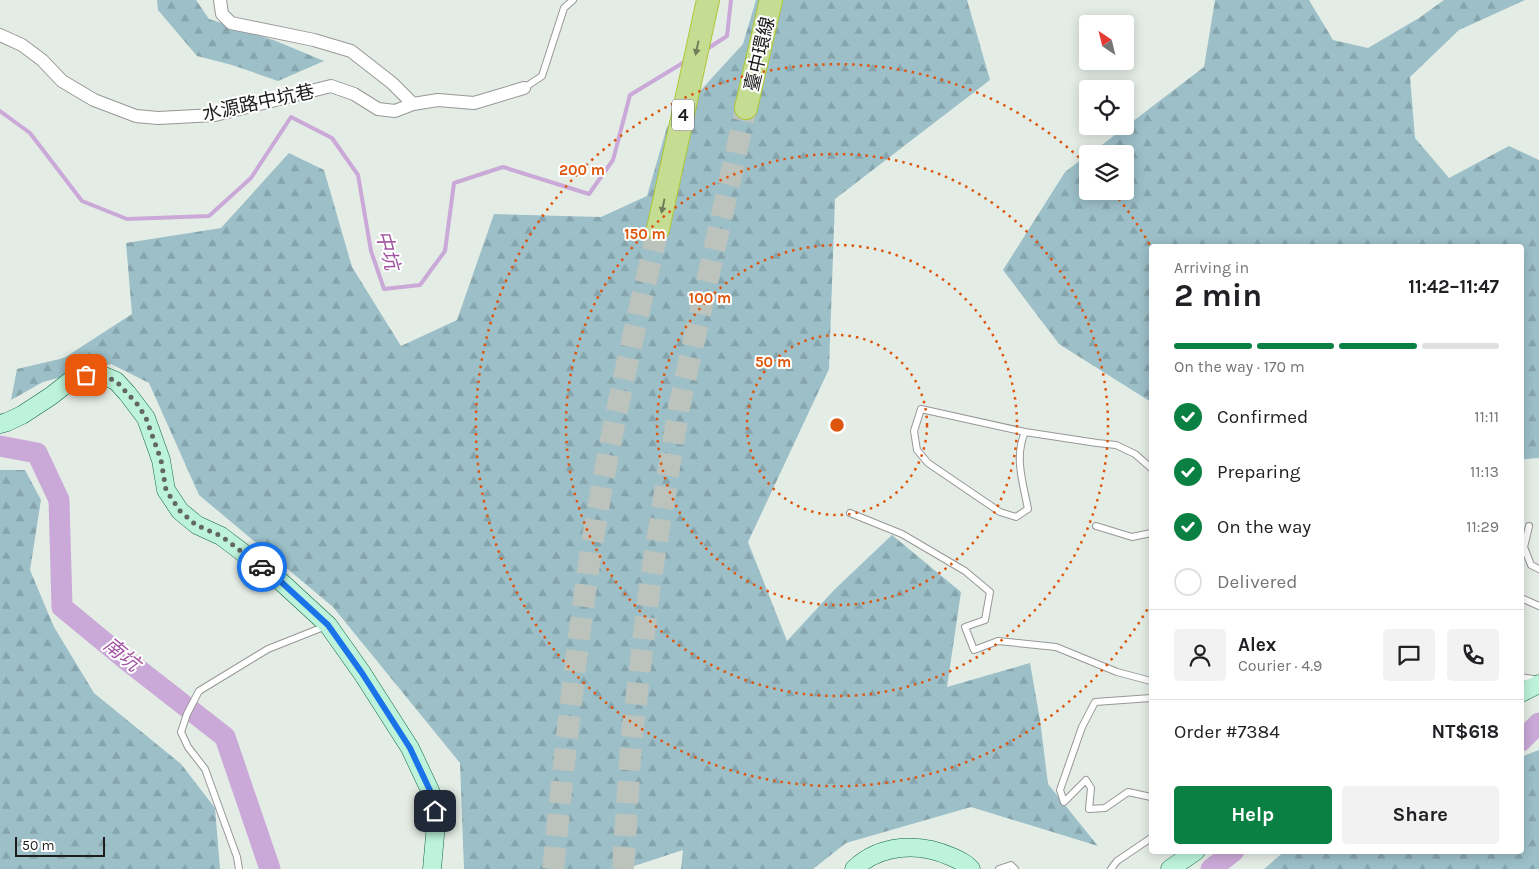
<!DOCTYPE html>
<meta charset="utf-8">
<style>
body{margin:0;font-family:Karla,"Noto Sans TC",sans-serif;background:#f2f2f2;color:#202124;height:100vh;display:flex;flex-direction:column;font-size:19px;white-space:nowrap}
*{box-sizing:border-box;margin:0}
p{font-size:16px;color:#757577}
.icon{flex:none;width:28px;height:28px;fill:none;stroke:currentColor;stroke-width:2;stroke-linecap:round;stroke-linejoin:round}
.map{position:relative;flex:1;overflow:hidden}
.drawer{position:absolute;left:1149px;top:244px;width:375px;height:610px;display:flex;flex-direction:column;background:#fff;border-radius:5px;box-shadow:0 2px 12px #0003}
.drawer>*{flex:none}
.needle{width:32px;rotate:325deg}
.buttons{position:absolute;left:1079px;top:15px;display:grid;gap:10px}
.buttons a{display:grid;place-items:center;width:55px;height:55px;border-radius:5px;background:#fff;box-shadow:0 2px 12px #0003;font-size:25px}
.scale{position:absolute;left:15px;bottom:12px;width:90px;box-sizing:border-box;padding-left:5px;border:2px solid #1d1d1d;border-top:0;font-size:14px;line-height:18px;white-space:nowrap;color:#1d1d1d;-webkit-text-stroke:4px #fff;paint-order:stroke}
.pin{position:absolute;display:grid;place-items:center;width:42px;height:42px;color:#fff;margin:-21px;border-radius:10px;box-shadow:0 2px 8px #0006}
.courier{position:absolute;display:grid;place-items:center;width:50px;height:50px;margin:-25px;border:4px solid #1a73e8;border-radius:50%;background:#fff;color:#222;box-shadow:0 1px 6px #0007}
.headline em{font-style:normal;font-weight:700}
.headline div{display:flex;flex-direction:column-reverse}
.headline{display:flex;align-items:center;justify-content:space-between;height:85px;padding:0 25px}
h1{font-size:32px;font-weight:700;line-height:38px}
.bar{display:grid;grid-template-columns:repeat(4,1fr);gap:8px 5px;align-content:center;height:60px;padding:0 25px}
.bar i{height:6px;border-radius:4px;background:#e0e0e0}
.bar .selected{background:#0b8043}
.bar p{grid-column:span 4}
.line{display:flex;align-items:center;gap:12px;padding:0 25px;border-top:1px solid #e0e0e0}
.line div{flex:1}
.round{display:grid;place-items:center;flex:none;width:52px;height:52px;border-radius:5px;background:#f2f2f2}
ol{padding:0 25px;list-style:none}
li{display:flex;align-items:center;gap:15px;height:55px}
li p{margin-inline-start:auto}
li .icon{padding:5px;border-radius:50%;background:#0b8043;color:#fff;stroke-width:4}
li:last-child{color:#757577}
li i{width:28px;height:28px;border:2px solid #e0e0e0;border-radius:50%}
.primary-button{display:flex;gap:10px;margin-top:auto;padding:10px 25px}
.primary-button a{flex:1;height:58px;border-radius:5px;background:#0b8043;color:#fff;font-size:20px;font-weight:700;line-height:58px;text-align:center}
.primary-button a+a{background:#f2f2f2;color:#202124}
.map>svg:first-child{display:block}
</style>
<div class="map">
<svg width="1539" height="869" viewBox="0 0 1539 869">
<defs>
<pattern id="forest-firs" width="22" height="20" patternUnits="userSpaceOnUse" patternTransform="scale(1.25)"><rect width="22" height="20" fill="#9cbfc8"/><path d="M5 1l3.5 6h-7zM16 11l3.5 6h-7z" fill="#86a4ab"/></pattern>
</defs>
<rect width="100%" height="100%" fill="#e4ede5"/>
<!-- forest -->
<path fill="url(#forest-firs)" d="M157,0H196L209,19L276,41L324,61L278,81L232,65L197,56L158,10Z
M756,0H967L990,80L835,199L829,369L748,542L787,641L835,589L892,535L961,592L947,687L1030,663L1040,720L1048,784L1098,846L971,807L846,843L813,869H681L683,850L625,869H464L460,763L333,607L199,495L149,383L111,364L43,382L11,400L17,369L64,358L132,314L126,243L221,228L289,153L324,170L352,267L401,346L457,320L494,214L601,217L647,196L667,127L743,44Z
M1215,0H1309L1333,40L1368,48L1419,18L1444,0H1525L1459,30L1410,77L1415,138L1449,178L1509,146L1539,160V458L1525,459L1521,462V246H1151V402L1059,344L1003,270L1065,172L1087,155L1088,191H1125V154H1090L1204,67Z
M0,470H25L41,500L30,570L54,627L94,693L181,764L215,808L220,869H0Z
M1539,750V869H1264L1285,851H1521V757Z"/>
<g fill="none" stroke-linecap="round" stroke-linejoin="round">
<!-- stream -->
<path stroke="#caa8d7" stroke-width="4" d="M707,49L727,36L731,0
M0,111L30,133L82,201L127,219L209,216L251,178L291,117L332,138L358,175L371,251L384,289L420,285L445,251L454,183L503,167L589,194L613,160L630,95L686,61"/>
<!-- river -->
<path stroke="#caa8d7" stroke-width="21" d="M0,446L37,453L59,500L62,607L125,659L225,737L270,869
M1521,741L1539,723
M1211,869L1234,851"/>
<!-- highway-tunnel -->
<path stroke="#bcc3bd" stroke-width="22" stroke-dasharray="22 11" stroke-linecap="butt" d="M553,869C564,763 575,656 591,551C608,442 633,336 658,229
M623,869L631,744L650,584L679,407L746,108"/>
<!-- lane casing -->
<g stroke="#979797" stroke-width="8">
<path id="lane" d="M524,88L542,76L564,8L573,0
M1025,432C1014,457 1023,483 1028,509L1016,517L1000,512L928,463L917,450L914,431L921,409L1025,432L1097,443L1116,445L1135,454L1151,468
M850,513L902,534L965,571L990,592L985,620L965,627L974,650L998,641L1056,647L1117,672L1151,681
M1096,526L1132,537L1151,533
M1529,526L1524,547L1531,565L1539,569
M1521,598L1539,606
M1521,677L1538,680
M1151,698L1095,702L1082,727L1060,790L1064,802L1086,780L1091,788L1089,809L1105,808L1128,792L1151,797
M239,869L237,857L205,769L188,747L181,732L187,714L199,691L268,649L326,626
M999,869L1011,865L1015,869
M1111,869L1117,861L1151,838"/>
</g>
<!-- street casing -->
<g stroke="#979797" stroke-width="14">
<path id="street" d="M220,0L222,14L231,23L314,40L351,51L392,83L413,104L438,100L474,103L524,88
M0,35L22,45L42,60L62,81L94,100L136,116L158,118L215,115L331,86L354,94L378,109L395,111L413,104"/>
</g>
<!-- secondary casing -->
<g stroke="#0f6846" stroke-width="19">
<path id="secondary" d="M0,424L7,422L22,415L51,396L74,378L97,373L116,381L127,393L146,418L161,460L166,490L180,511L197,525L221,536L278,579L328,625L362,673L410,748L434,799L436,824L432,869
M1521,693L1539,684
M854,869C880,844 919,842 952,857C959,860 966,863 971,869
M1170,869L1196,851"/>
</g>
<!-- highway casing -->
<g stroke="#afc735" stroke-width="24">
<path id="highway" d="M746,108L771,0
M658,229L708,0"/>
</g>
<!-- lane -->
<use href="#lane" stroke="#fff" stroke-width="6"/>
<!-- street -->
<use href="#street" stroke="#fff" stroke-width="12"/>
<!-- secondary -->
<use href="#secondary" stroke="#bcf3da" stroke-width="18"/>
<!-- highway -->
<use href="#highway" stroke="#c5dd93" stroke-width="22"/>
</g>
<!-- one-way arrows -->
<defs><path id="oneway-solid" d="M-6-.8H1V-3.2L6.5 0L1 3.2V.8H-6Z" transform="scale(1.25)"/></defs>
<g fill="#717d58">
<use href="#oneway-solid" transform="translate(697 48) rotate(102)"/>
<use href="#oneway-solid" transform="translate(663 206) rotate(102)"/>
</g>
<g fill="none" stroke-linecap="round" stroke-linejoin="round">
<!-- done -->
<path stroke="#636663" stroke-width="5" stroke-dasharray="0 9" d="M86,375L97,373L116,381L138,405L146,418L161,460L166,490L180,511L196,525L221,536L262,567"/>
<!-- route -->
<path stroke="#1a73e8" stroke-width="6" d="M262,567L278,579L328,625L362,673L410,748L434,799L435,811"/>
</g>
<!-- distance rings -->
<g fill="none" stroke="#de560d" stroke-width="2.5" stroke-dasharray="2.5 5">
<circle cx="837" cy="425" r="90"/>
<circle cx="837" cy="425" r="180"/>
<circle cx="837" cy="425" r="271"/>
<path d="M1151 603A361 361 0 1 1 1085 163M1114 193A361 361 0 0 1 1151 247"/>
</g>
<g text-anchor="middle" stroke-width="4" stroke-linejoin="round" paint-order="stroke">
<!-- shield labels -->
<rect fill="#fff" stroke="#616161" stroke-width="1" x="672" y="99.5" width="22" height="31" rx="4"/>
<g font-size="18" font-weight="bold" fill="#1d1d1d">
<text x="683" y="121">4</text>
</g>
<!-- street labels -->
<g font-size="19" fill="#1d1d1d" stroke="#fff">
<text transform="translate(759 54) rotate(-77)" y="7">臺中環線</text>
<text transform="translate(258 102) rotate(-12)" y="7">水源路中坑巷</text>
</g>
<!-- water labels -->
<g font-size="20" font-style="italic" fill="#a353a2" stroke="#fff">
<text transform="translate(388 250) rotate(75)" y="7">中坑</text>
<text transform="translate(122 654) rotate(39)" y="7">南坑</text>
</g>
</g>
<circle cx="837" cy="425" r="8" fill="#de560d" stroke="#fff" stroke-width="2.5"/>
<g font-size="15" text-anchor="middle" font-weight="bold" fill="#de560d" stroke="#fff" stroke-width="4" stroke-linejoin="round" paint-order="stroke">
<text x="582" y="175">200 m</text>
<text x="645" y="239">150 m</text>
<text x="710" y="303">100 m</text>
<text x="773" y="367">50 m</text>
</g>
</svg>
<div class="buttons">
<a><svg class="needle" viewBox="-14 -14 28 28"><path d="M0-13l5 13h-10z" fill="#e53935"/><path d="M0 13l5-13h-10z" fill="#757577"/></svg></a>
<a><svg class="icon" aria-label="locate" viewBox="0 0 24 24"><circle cx="12" cy="12" r="6"/><path d="M12 2v4M12 18v4M2 12h4M18 12h4"/></svg></a>
<a><svg class="icon" aria-label="layers" viewBox="0 0 24 24"><path d="M12 4l9 5-9 5-9-5zM3 14l9 5 9-5"/></svg></a>
</div>
<div class="scale">50 m</div>
<div class="pin" style="left:86px;top:375px;background:#ea580c"><svg class="icon" aria-label="bag" viewBox="0 0 24 24"><path d="M5 8h14l-1 12H6zM9 8a3 3 0 0 1 6 0"/></svg></div>
<div class="pin" style="left:435px;top:811px;background:#1f2937"><svg class="icon" aria-label="home" viewBox="0 0 24 24"><path d="M3 11l9-7 9 7M6 9v11h12V9"/></svg></div>
<div class="courier" style="left:262px;top:567px"><svg class="icon" aria-label="car" viewBox="0 0 24 24"><path d="M5 17H2v-5l4-1 3-4h7l3 4 3 1v5h-3M9 17h6M6 11h13"/><circle cx="7" cy="17" r="2"/><circle cx="17" cy="17" r="2"/></svg></div>
<section class="drawer">
<div class="headline"><div><h1>2 min</h1><p>Arriving in</p></div><em>11:42–11:47</em></div>
<div class="bar"><i class="selected"></i><i class="selected"></i><i class="selected"></i><i></i><p>On the way · 170 m</p></div>
<ol>
<li><svg class="icon" aria-label="check" viewBox="0 0 24 24"><path d="M5 12l5 5 9-10"/></svg>Confirmed<p>11:11</p></li>
<li><svg class="icon" aria-label="check" viewBox="0 0 24 24"><path d="M5 12l5 5 9-10"/></svg>Preparing<p>11:13</p></li>
<li><svg class="icon" aria-label="check" viewBox="0 0 24 24"><path d="M5 12l5 5 9-10"/></svg>On the way<p>11:29</p></li>
<li><i></i>Delivered</li>
</ol>
<div class="line" style="height:90px"><a class="round"><svg class="icon" aria-label="person" viewBox="0 0 24 24"><circle cx="12" cy="8" r="4"/><path d="M4 21q1-7 8-7t8 7"/></svg></a><div><b>Alex</b><p>Courier · 4.9</p></div><a class="round"><svg class="icon" aria-label="chat" viewBox="0 0 24 24"><path d="M4 5h16v11H9l-5 4z"/></svg></a><a class="round"><svg class="icon" aria-label="phone" viewBox="0 0 24 24"><path d="M5 4h4l2 5-3 2q2 4 5 5l2-3 5 2v4C11 20 4 13 5 4z"/></svg></a></div>
<div class="line" style="height:65px"><div>Order #7384</div><b>NT$618</b></div>
<div class="primary-button"><a>Help</a><a>Share</a></div>
</section>
</div>
